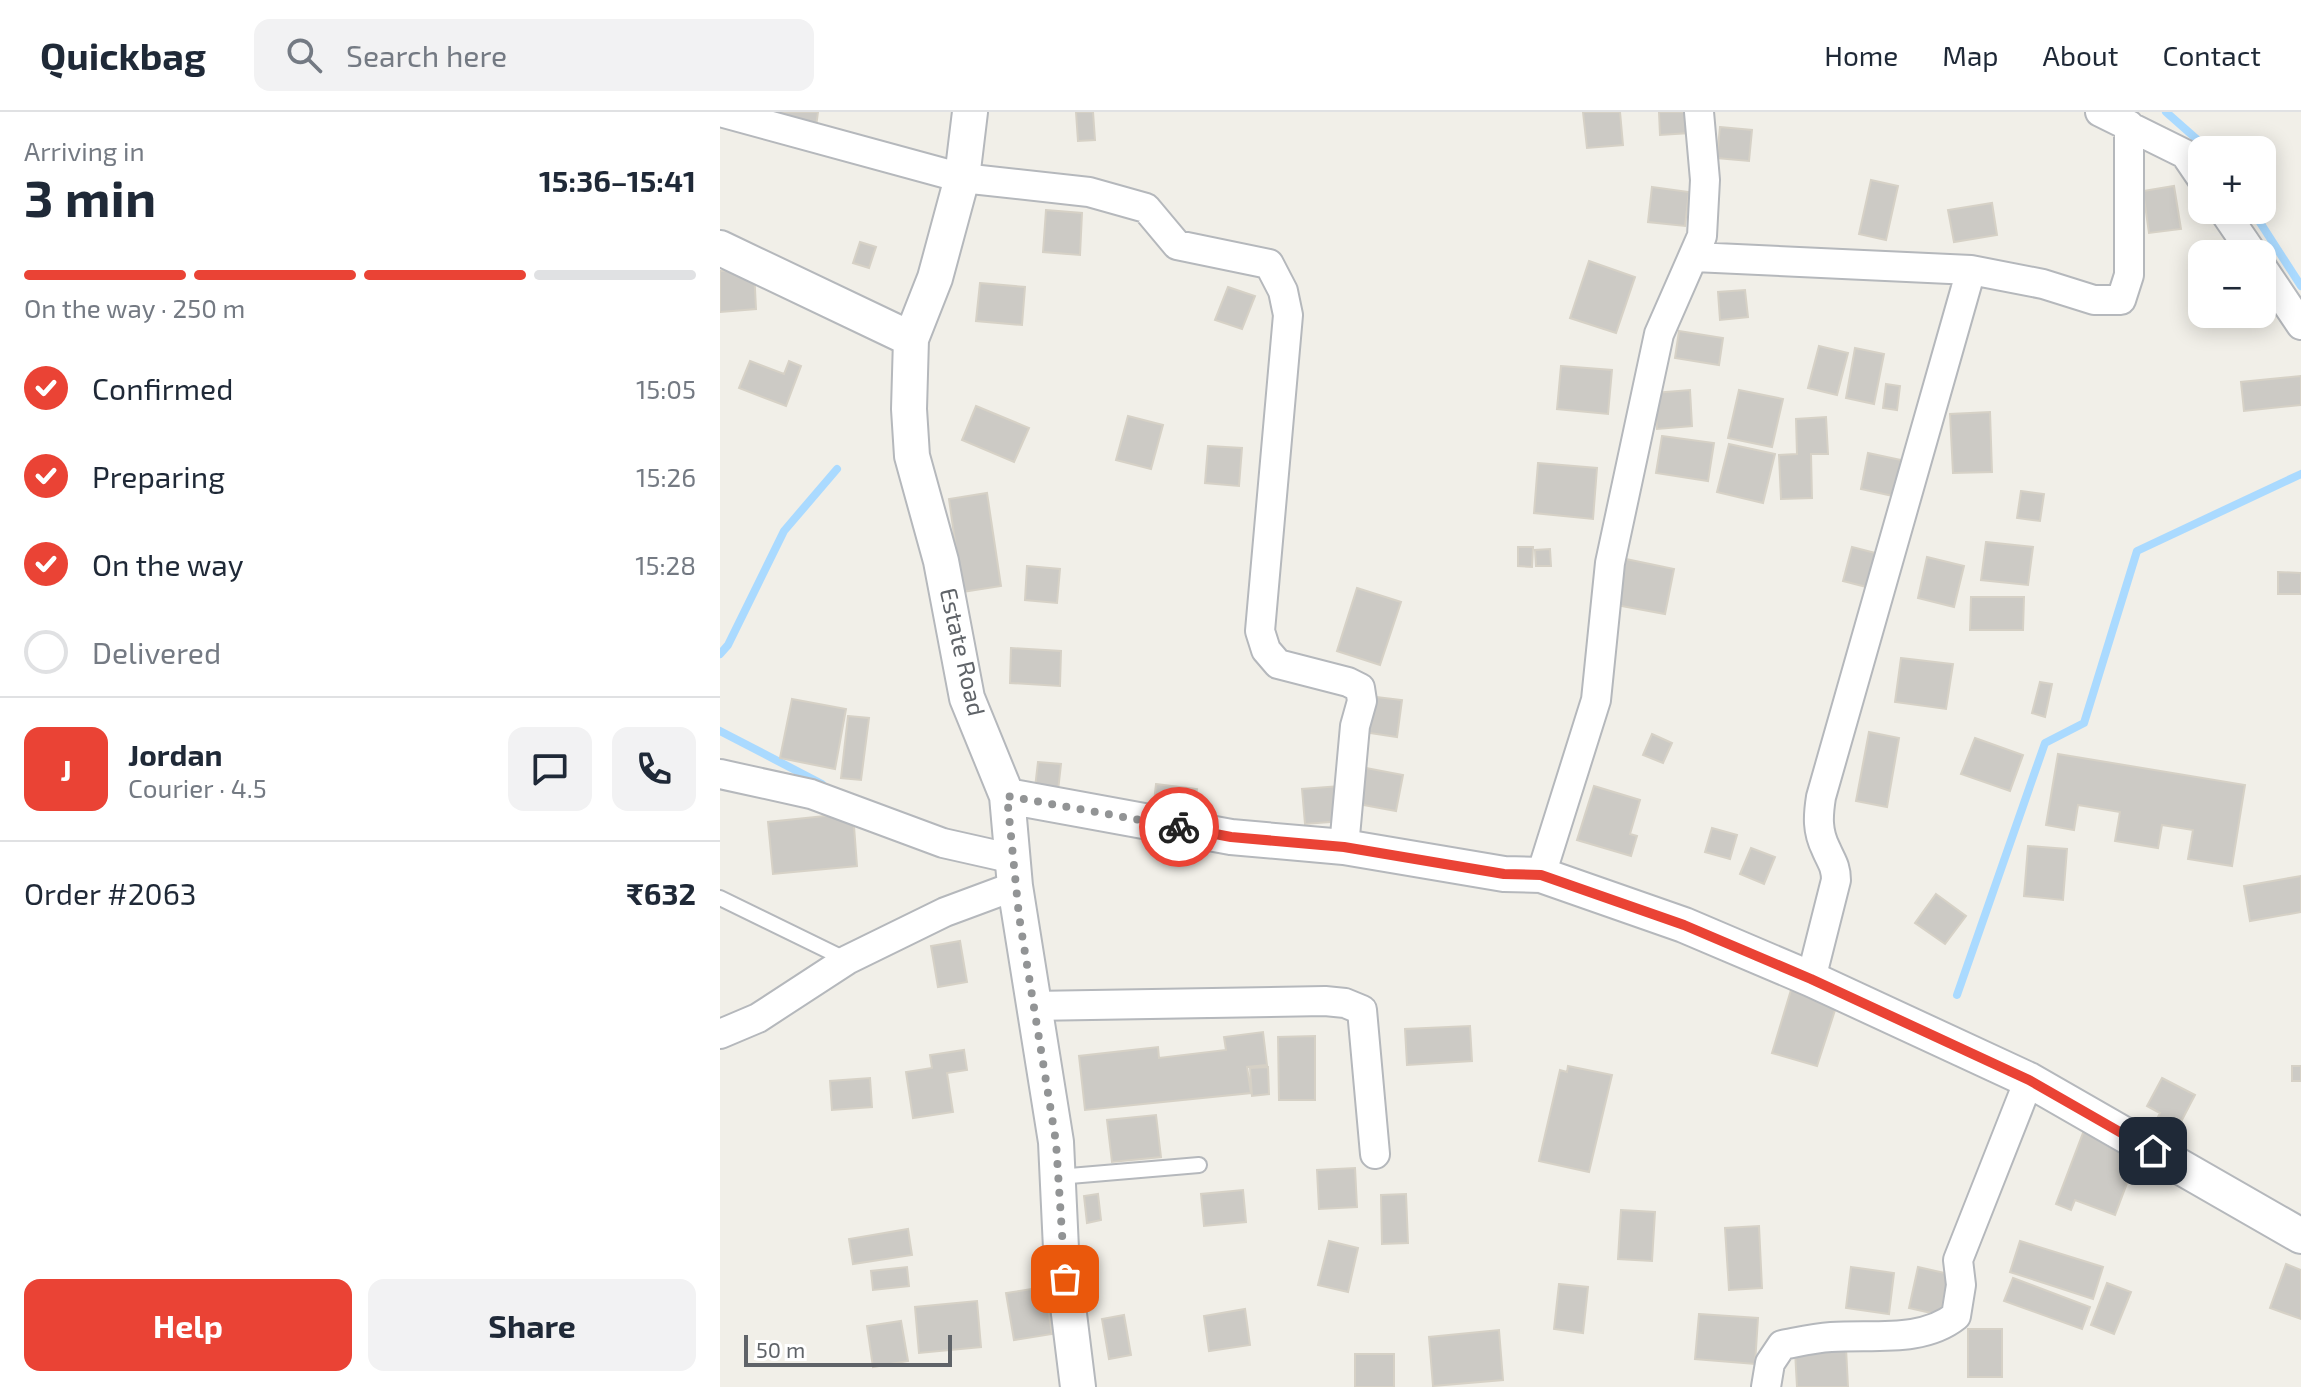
<!DOCTYPE html>
<meta charset="utf-8">
<style>
body{margin:0;font-family:"Exo 2",sans-serif;background:#f2f2f3;color:#1f2937;height:100vh;display:flex;flex-direction:column;font-size:30px;white-space:nowrap}
*{box-sizing:border-box;margin:0}
p{font-size:26px;color:#747a83}
.icon{flex:none;width:44px;height:44px;fill:none;stroke:currentColor;stroke-width:2;stroke-linecap:round;stroke-linejoin:round}
.map{position:relative;flex:1;overflow:hidden}
.sheet{display:flex;flex-direction:column;background:#fff;width:720px}
.sheet>*{flex:none}
.controls{position:absolute;left:1468px;top:24px;display:grid;gap:16px}
.controls a{display:grid;place-items:center;width:88px;height:88px;border-radius:16px;background:#fff;box-shadow:0 4px 20px #0003;font-size:40px}
.scale{position:absolute;left:24px;bottom:20px;width:208px;box-sizing:border-box;padding-left:8px;border:4px solid #5f6368;border-top:0;font-size:22px;line-height:28px;white-space:nowrap;color:#5f6368;-webkit-text-stroke:6px #fff;paint-order:stroke}
.pin{position:absolute;display:grid;place-items:center;width:68px;height:68px;color:#fff;margin:-34px;border-radius:16px;box-shadow:0 4px 12px #0006}
.courier{position:absolute;display:grid;place-items:center;width:80px;height:80px;margin:-40px;border:6px solid #ea4335;border-radius:50%;background:#fff;color:#222;box-shadow:0 2px 10px #0007}
.headline em{font-style:normal;font-weight:700}
.headline div{display:flex;flex-direction:column-reverse}
.headline{display:flex;align-items:center;justify-content:space-between;height:136px;padding:0 24px}
h1{font-size:52px;font-weight:700;line-height:60px}
.bar{display:grid;grid-template-columns:repeat(4,1fr);gap:12px 8px;align-content:center;height:96px;padding:0 24px}
.bar i{height:10px;border-radius:6px;background:#e0e1e3}
.bar .on{background:#ea4335}
.bar p{grid-column:span 4}
.line{display:flex;align-items:center;gap:20px;padding:0 24px;border-top:2px solid #e0e1e3}
.line div{flex:1}
.round{display:grid;place-items:center;flex:none;width:84px;height:84px;border-radius:16px;background:#f2f2f3}
ol{padding:0 24px;list-style:none}
li{display:flex;align-items:center;gap:24px;height:88px}
li p{margin-inline-start:auto}
li .icon{padding:8px;border-radius:50%;background:#ea4335;color:#fff;stroke-width:4}
li:last-child{color:#747a83}
li i{width:44px;height:44px;border:4px solid #e0e1e3;border-radius:50%}
.action{display:flex;gap:16px;margin-top:auto;padding:16px 24px}
.action a{flex:1;height:92px;border-radius:16px;background:#ea4335;color:#fff;font-size:32px;font-weight:700;line-height:92px;text-align:center}
.action a+a{background:#f2f2f3;color:#1f2937}
header{display:flex;align-items:center;gap:48px;box-sizing:border-box;height:112px;padding:0 40px;background:#fff;border-bottom:2px solid #e0e1e3}
header strong{font-size:38px}
nav{display:flex;gap:44px;margin-inline-start:auto;font-size:28px}
.search{width:560px;height:72px;background:#f2f2f3;display:flex;align-items:center;gap:20px;box-sizing:border-box;padding:0 28px;border-radius:16px;color:#747a83;font-size:30px}
main{display:flex;flex:1;min-height:0}
.map>svg:first-child{display:block}
</style>
<header>
<strong>Quickbag</strong>
<div class="search"><svg class="icon" aria-label="search" viewBox="0 0 24 24"><circle cx="10" cy="10" r="6"/><path d="M15 15l6 6"/></svg>Search here</div>
<nav><a>Home</a><a>Map</a><a>About</a><a>Contact</a></nav>
</header>
<main>
<section class="sheet">
<div class="headline"><div><h1>3 min</h1><p>Arriving in</p></div><em>15:36–15:41</em></div>
<div class="bar"><i class="on"></i><i class="on"></i><i class="on"></i><i></i><p>On the way · 250 m</p></div>
<ol>
<li><svg class="icon" aria-label="check" viewBox="0 0 24 24"><path d="M5 12l5 5 9-10"/></svg>Confirmed<p>15:05</p></li>
<li><svg class="icon" aria-label="check" viewBox="0 0 24 24"><path d="M5 12l5 5 9-10"/></svg>Preparing<p>15:26</p></li>
<li><svg class="icon" aria-label="check" viewBox="0 0 24 24"><path d="M5 12l5 5 9-10"/></svg>On the way<p>15:28</p></li>
<li><i></i>Delivered</li>
</ol>
<div class="line" style="height:144px"><b class="round" style="background:#ea4335;color:#fff">J</b><div><b>Jordan</b><p>Courier · 4.5</p></div><a class="round"><svg class="icon" aria-label="chat" viewBox="0 0 24 24"><path d="M4 5h16v11H9l-5 4z"/></svg></a><a class="round"><svg class="icon" aria-label="phone" viewBox="0 0 24 24"><path d="M5 4h4l2 5-3 2q2 4 5 5l2-3 5 2v4C11 20 4 13 5 4z"/></svg></a></div>
<div class="line" style="height:104px"><div>Order #2063</div><b>₹632</b></div>
<div class="action"><a>Help</a><a>Share</a></div>
</section>
<div class="map">
<svg width="1581" height="1275" viewBox="0 0 1581 1275">
<rect width="100%" height="100%" fill="#f1efe8"/>
<g fill="none" stroke-linecap="round" stroke-linejoin="round">
<!-- stream -->
<path stroke="#aadaff" stroke-width="8" d="M1446,0L1489,38
M1532,98L1581,174
M0,542L8,533L64,419L117,357
M0,619L102,672
M1237,883L1325,631L1364,611L1417,439L1581,362"/>
</g>
<!-- building -->
<path fill="#cccac5" stroke="#d6d1c6" stroke-width="2" d="M52,0H98L96,15Z
M356,0H373L375,28L358,29Z
M863,0H900L903,33L867,36Z
M939,0H968L970,21L940,23Z
M1000,15L1032,18L1029,49L997,46Z
M1151,68L1178,74L1166,128L1139,122Z
M1454,74L1461,117L1429,121L1423,79Z
M932,75L969,80L965,114L928,110Z
M1272,91L1277,123L1234,130L1228,98Z
M326,98L362,101L360,143L323,140Z
M140,130L156,135L149,156L133,151Z
M869,149L915,165L896,221L850,206Z
M34,157L36,197L0,200V159Z
M260,171L305,175L302,213L256,209Z
M508,175L535,184L522,217L495,208Z
M1025,178L1028,205L1000,208L998,180Z
M959,219L1003,226L999,253L955,246Z
M1099,234L1128,241L1117,283L1088,276Z
M1135,236L1164,242L1154,292L1126,286Z
M30,249L64,262L69,249L81,254L66,294L19,276Z
M841,254L892,258L888,302L837,297Z
M1581,264V293L1524,299L1521,270Z
M1166,272L1180,274L1177,298L1163,296Z
M970,278L972,314L937,317L934,281Z
M1019,278L1063,287L1052,335L1008,326Z
M256,294L309,316L294,350L242,328Z
M1270,300L1272,360L1233,361L1230,302Z
M408,304L443,313L431,357L396,348Z
M1106,305L1108,342H1091L1092,386L1061,387L1059,343L1077,342L1076,307Z
M942,324L994,331L988,369L936,361Z
M1009,332L1055,342L1043,391L997,380Z
M488,334L522,336L519,374L485,371Z
M1148,341L1181,348L1173,384L1141,377Z
M818,351L877,356L873,407L814,401Z
M1301,379L1324,382L1320,409L1297,406Z
M267,381L281,474L242,480L229,387Z
M1266,430L1313,435L1308,473L1261,468Z
M798,435H813L812,455L798,454Z
M1132,435L1167,444L1158,478L1123,469Z
M830,437L831,454H816L815,438Z
M1207,445L1244,454L1234,495L1198,486Z
M906,447L954,457L945,502L896,493Z
M307,454L340,457L337,491L305,488Z
M1558,460L1581,461V482H1558Z
M637,476L681,490L660,553L617,539Z
M1251,485H1304L1303,518H1250Z
M291,536L341,539L340,574L290,571Z
M1181,546L1233,552L1226,597L1175,590Z
M1320,570L1332,572L1325,605L1312,601Z
M648,584L682,588L677,625L643,620Z
M72,587L126,597L115,657L60,646Z
M128,604L149,606L141,668L121,666Z
M1149,620L1179,626L1167,695L1136,689Z
M932,622L952,631L943,651L923,643Z
M1255,626L1303,643L1290,679L1241,662Z
M1338,642L1525,673L1512,754L1468,747L1473,718L1442,713L1438,736L1395,729L1400,700L1358,693L1354,718L1326,713Z
M318,650L341,652L338,679L315,676Z
M646,656L683,663L676,699L638,692Z
M436,672L477,677L475,695L434,690Z
M620,674L623,709L585,712L582,677Z
M874,674L920,688L910,722L917,724L911,744L857,728Z
M133,701L137,754L53,762L48,710Z
M992,716L1017,723L1010,747L985,740Z
M1308,734L1347,737L1343,788L1304,784Z
M1031,736L1055,745L1044,772L1020,762Z
M1581,764V800L1530,809L1524,774Z
M1216,782L1246,804L1225,832L1195,811Z
M240,829L247,870L218,875L211,834Z
M1071,878L1117,892L1097,954L1052,941Z
M750,914L752,949L687,953L685,917Z
M543,920L547,953L527,955L531,981L365,998L359,944L438,935L439,946L506,938L504,925Z
M595,924V988H559L558,925Z
M244,938L247,958L227,961L233,1000L193,1006L186,960L212,956L210,943Z
M848,954L892,963L869,1060L819,1049L840,958L847,960Z
M1572,954H1581V969H1572Z
M548,955L549,982L532,984L530,956Z
M150,966L152,995L112,998L110,969Z
M1442,966L1475,983L1451,1029L1431,1019L1440,1001L1427,994Z
M436,1003L441,1045L392,1050L387,1008Z
M1366,1013L1421,1034L1395,1103L1355,1088L1351,1098L1336,1092Z
M635,1056L637,1095L599,1097L597,1058Z
M523,1078L526,1110L484,1114L481,1082Z
M378,1082L381,1108L367,1111L364,1084Z
M686,1082L688,1131L662,1132L661,1083Z
M901,1098L935,1100L932,1149L898,1147Z
M1039,1114L1042,1176L1009,1178L1005,1116Z
M188,1117L192,1143L133,1152L129,1127Z
M609,1129L638,1136L628,1180L598,1173Z
M1300,1129L1383,1155L1373,1187L1290,1160Z
M1566,1152L1581,1158V1207L1550,1196Z
M187,1155L189,1174L153,1178L151,1159Z
M1131,1155L1174,1161L1169,1202L1126,1196Z
M1198,1155L1229,1162L1220,1203L1189,1196Z
M1293,1166L1370,1195L1362,1217L1284,1189Z
M1387,1171L1411,1180L1394,1222L1371,1213Z
M839,1172L868,1175L863,1221L834,1217Z
M325,1175L332,1222L294,1228L286,1181Z
M257,1189L261,1235L199,1241L195,1195Z
M525,1197L530,1233L489,1239L484,1204Z
M979,1202L1038,1206L1035,1252L975,1247Z
M404,1203L411,1243L389,1247L382,1207Z
M181,1209L188,1249L153,1255L147,1214Z
M1248,1217H1282V1265H1248Z
M779,1218L783,1268L713,1274L709,1225Z
M1126,1236L1128,1275H1077L1075,1239Z
M635,1242H674V1275H635Z"/>
<g fill="none" stroke-linecap="round" stroke-linejoin="round">
<!-- service casing -->
<g stroke="#b5b8bc" stroke-width="18">
<path id="service" d="M0,786L127,848
M338,1065L479,1053"/>
</g>
<!-- minor casing -->
<g stroke="#b5b8bc" stroke-width="32">
<path id="minor" d="M0,0L242,66L369,80L426,96L457,133L549,152L563,179L568,203L540,519L546,538L558,552L628,570L640,576L642,589L635,614L624,735
M1380,0L1465,42L1482,67
M1503,98L1533,142
M974,145L1251,158L1323,172L1374,188H1401L1409,163V13
M1542,155L1581,213
M0,662L91,682L223,731L294,747
M821,763L876,588L890,451L939,222L982,124L985,68L979,0
M1091,867L1116,768C1116,754 1111,749 1106,737C1097,719 1098,704 1101,685L1251,158
M312,894L605,889L625,891L642,898L655,1042
M0,922L38,906L127,848L225,800L295,774
M1046,1275L1050,1251L1062,1233C1078,1230 1094,1226 1111,1225C1153,1222 1202,1231 1236,1204L1241,1173L1238,1148L1309,968"/>
</g>
<!-- tertiary casing -->
<g stroke="#b5b8bc" stroke-width="38">
<path id="tertiary" d="M250,0L242,66L215,166L191,227L189,297L192,344L221,449L247,586L287,684L295,774L336,1030L341,1137L358,1275
M0,136L191,227
M287,684L511,725L624,735L784,762L821,763L964,813L1091,867L1309,968L1581,1124"/>
</g>
<!-- service -->
<use href="#service" stroke="#fff" stroke-width="14"/>
<!-- minor -->
<use href="#minor" stroke="#fff" stroke-width="28"/>
<!-- tertiary -->
<use href="#tertiary" stroke="#fff" stroke-width="34"/>
</g>
<g fill="none" stroke-linecap="round" stroke-linejoin="round">
<!-- done -->
<path stroke="#929495" stroke-width="8" stroke-dasharray="0 14.4" d="M345,1167L336,1030L299,804L287,684L459,715"/>
<!-- route -->
<path stroke="#ea4335" stroke-width="10" d="M459,715L511,725L624,735L784,762L821,763L964,813L1091,867L1309,968L1433,1039"/>
</g>
<g text-anchor="middle" stroke-width="6" stroke-linejoin="round" paint-order="stroke">
<!-- street labels -->
<g font-size="24" fill="#5f6368" stroke="#fff">
<text transform="translate(242 540) rotate(77)" y="8">Estate Road</text>
</g>
</g>
</svg>
<div class="controls">
<a>+</a>
<a>−</a>
</div>
<div class="scale">50 m</div>
<div class="pin" style="left:345px;top:1167px;background:#ea580c"><svg class="icon" aria-label="bag" viewBox="0 0 24 24"><path d="M5 8h14l-1 12H6zM9 8a3 3 0 0 1 6 0"/></svg></div>
<div class="pin" style="left:1433px;top:1039px;background:#1f2937"><svg class="icon" aria-label="home" viewBox="0 0 24 24"><path d="M3 11l9-7 9 7M6 9v11h12V9"/></svg></div>
<div class="courier" style="left:459px;top:715px"><svg class="icon" aria-label="bike" viewBox="0 0 24 24"><circle cx="6" cy="16" r="4"/><circle cx="18" cy="16" r="4"/><path d="M6 16l4-8h5l3 8M10 8l3 8H6M13 5h3"/></svg></div>
</div>
</main>
